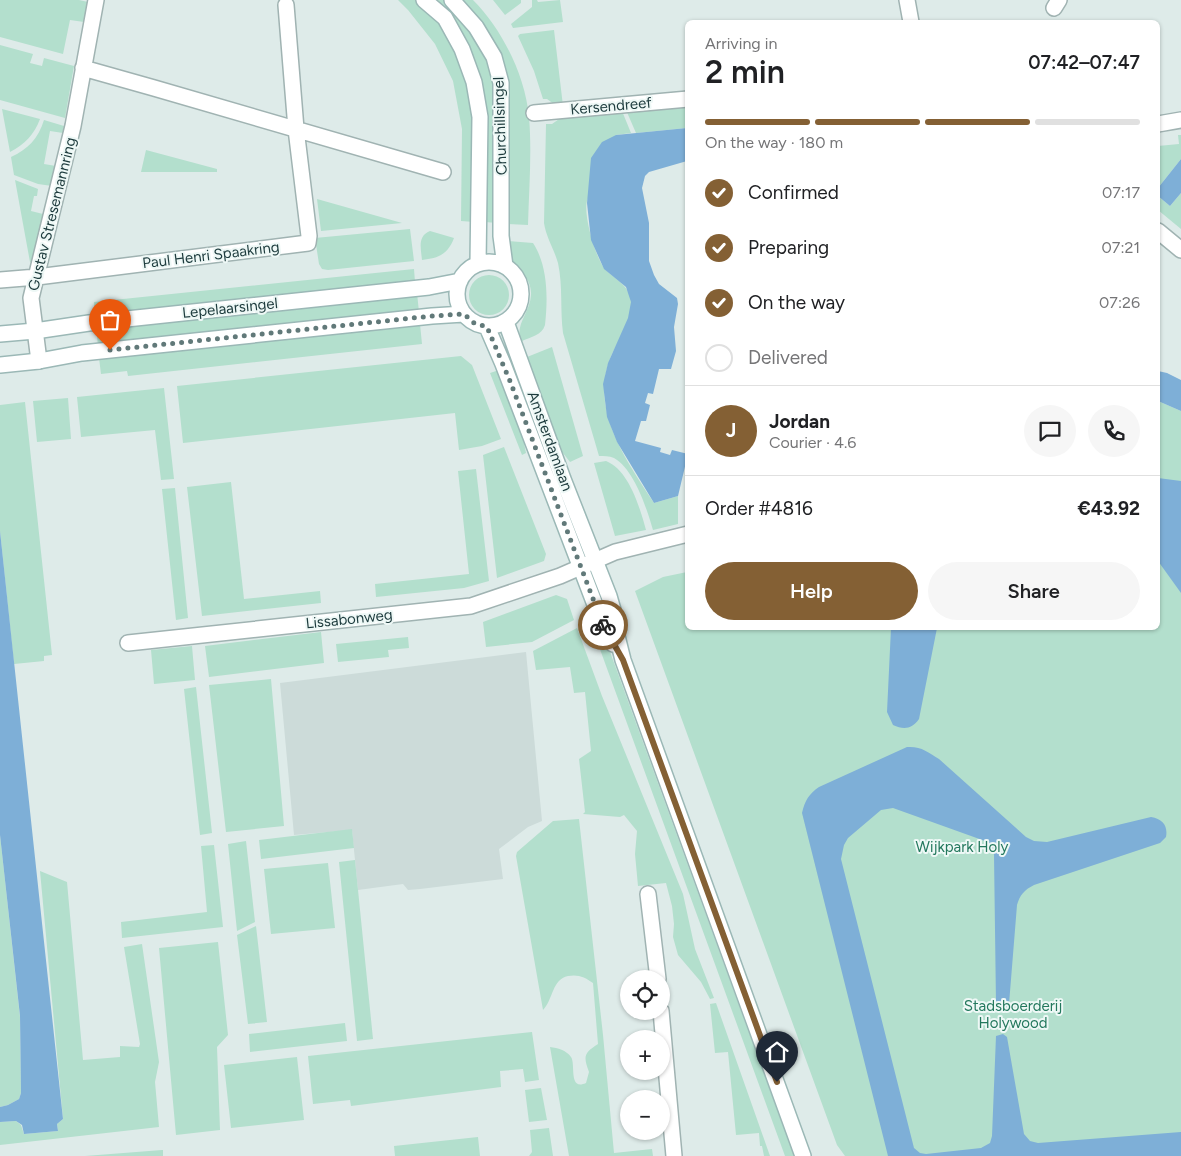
<!DOCTYPE html>
<meta charset="utf-8">
<style>
body{margin:0;font-family:Figtree,sans-serif;background:#f6f6f6;color:#202124;height:100vh;display:flex;flex-direction:column;font-size:19px;white-space:nowrap}
*{box-sizing:border-box;margin:0}
p{font-size:16px;color:#757577}
.icon{flex:none;width:28px;height:28px;fill:none;stroke:currentColor;stroke-width:2;stroke-linecap:round;stroke-linejoin:round}
.map{position:relative;flex:1;overflow:hidden}
.panel{position:absolute;left:685px;top:20px;width:475px;height:610px;display:flex;flex-direction:column;background:#fff;border-radius:8px;box-shadow:0 1px 4px #0004}
.panel>*{flex:none}
.controls{position:absolute;left:620px;top:970px;display:grid;gap:10px}
.controls a{display:grid;place-items:center;width:50px;height:50px;border-radius:50%;background:#fff;box-shadow:0 1px 4px #0004;font-size:25px}
.pin{position:absolute;display:grid;place-items:center;width:42px;height:42px;color:#fff;margin:-51px -21px;border-radius:50% 50% 50% 0;rotate:-45deg;box-shadow:0 0 5px #0007}
.pin .icon{rotate:45deg}
.courier{position:absolute;display:grid;place-items:center;width:50px;height:50px;margin:-25px;border:4px solid #846034;border-radius:50%;background:#fff;color:#222;box-shadow:0 1px 6px #0007}
.summary em{font-style:normal;font-weight:600}
.summary div{display:flex;flex-direction:column-reverse}
.summary{display:flex;align-items:center;justify-content:space-between;height:85px;padding:0 20px}
h1{font-size:32px;font-weight:600;line-height:38px}
.bar{display:grid;grid-template-columns:repeat(4,1fr);gap:8px 5px;align-content:center;height:60px;padding:0 20px}
.bar i{height:6px;border-radius:4px;background:#e0e0e0}
.bar .selected{background:#846034}
.bar p{grid-column:span 4}
.line{display:flex;align-items:center;gap:12px;padding:0 20px;border-top:1px solid #e0e0e0}
.line div{flex:1}
.round{display:grid;place-items:center;flex:none;width:52px;height:52px;border-radius:26px;background:#f6f6f6}
ol{padding:0 20px;list-style:none}
li{display:flex;align-items:center;gap:15px;height:55px}
li p{margin-inline-start:auto}
li .icon{padding:5px;border-radius:50%;background:#846034;color:#fff;stroke-width:4}
li:last-child{color:#757577}
li i{width:28px;height:28px;border:2px solid #e0e0e0;border-radius:50%}
.cta{display:flex;gap:10px;margin-top:auto;padding:10px 20px}
.cta a{flex:1;height:58px;border-radius:30px;background:#846034;color:#fff;font-size:20px;font-weight:600;line-height:58px;text-align:center}
.cta a+a{background:#f6f6f6;color:#202124}
.map>svg:first-child{display:block}
</style>
<div class="map">
<svg width="1181" height="1156" viewBox="0 0 1181 1156">
<rect width="100%" height="100%" fill="#deebe9"/>
<!-- built -->
<path fill="#ccdbd9" d="M526,652L542,821L528,827L499,849L503,879L420,889L408,890L403,884L358,890L352,830L294,835L280,683Z"/>
<!-- green -->
<path fill="#b3dfcd" d="M0,0H79L88,2L84,22L70,20L63,54L0,37Z
M398,0H417L439,22L466,70L476,117L474,222L461,221L462,129L453,81L435,44L408,10Z
M434,0H448L466,21L483,51L495,87L497,223L485,222L488,123L483,93Z
M462,0H473C502,29 525,75 529,117C532,152 529,189 528,225L507,224C508,187 511,149 509,112C507,75 488,27 462,0Z
M493,0H521V3L505,15Z
M532,0H537L538,2L560,0L563,22L513,28L511,24L532,7Z
M554,30L563,106L558,107L547,99H543L534,71L518,36L520,34Z
M0,45L33,54L30,63L42,66L44,58L74,66L65,118L0,100Z
M687,103V128L636,133L626,110Z
M2,109L40,119C34,135 25,144 10,152Z
M622,111L631,133L616,135C607,156 594,180 587,201C583,215 596,259 605,269C616,281 628,283 631,301C634,316 619,340 612,354C588,408 625,458 654,503L678,496V524L653,530C647,509 634,469 614,458C609,456 604,456 599,456L563,333C560,310 563,286 558,263C554,249 546,237 544,223L546,124H552L562,117Z
M44,120L64,126L63,133L50,131L44,164L56,166L52,186L38,184L14,175L11,157C28,149 38,139 44,120Z
M1178,135H1181V159L1158,188V146L1179,144Z
M146,150L217,169V172H141Z
M15,180L38,189L37,196H34L31,211L47,215L37,261L30,262Z
M1181,193V229L1158,210V196L1170,206Z
M317,199L402,223L321,231Z
M410,229L414,261L328,270L322,269L319,264L315,238Z
M430,231L454,238C448,254 439,258 422,260C421,249 417,236 430,231Z
M507,241L533,243C548,266 548,298 545,325C542,335 531,337 522,341L520,340C516,323 530,312 531,295C532,277 517,270 511,257C509,252 508,246 507,241Z
M414,269L415,282L95,317L94,302Z
M469 295a20 20 0 1 1 40 0a20 20 0 1 1-40 0Z
M417,293L419,312L98,346L96,327Z
M420,324L422,344L128,376L127,371L101,374L99,358Z
M552,347L583,456L570,462L559,448L527,357Z
M461,356L472,365L501,439L482,446L459,450L455,413L183,443L177,386Z
M499,370L520,423L526,453L522,455L490,373Z
M164,388L174,479L161,480L155,430L81,437L77,397Z
M68,398L71,439L37,442L33,401Z
M1158,401L1181,411V1156H845L837,1145L635,591L663,577L687,572L688,628H1158Z
M25,402L52,655L44,656V661L14,664L0,531V405Z
M504,447L546,554L544,561L497,578L483,455Z
M606,461C629,470 640,508 646,530L615,536L594,463Z
M476,469L489,581L464,588L376,597L375,584L469,574L458,471Z
M231,482L244,599L320,591L321,603L202,616L187,487Z
M175,488L188,618L176,620L162,489Z
M556,595L567,599L574,620L532,642L486,647L483,622Z
M591,608L609,649L794,1156H785L586,611Z
M577,628L602,696L683,894L695,949L714,998L710,999L701,982L678,955L673,937L674,924L672,906L666,883L638,886L635,854L637,831L624,815L620,817L583,814L585,812L579,759L591,751L585,692L574,693L570,667L536,670L533,651Z
M321,632L324,663L209,677L205,646Z
M408,637L409,648L388,650L389,657L338,662L336,644Z
M192,646L195,680L154,684L151,650Z
M271,679L284,826L226,832L209,685Z
M196,687L212,833L200,835L184,689Z
M579,819L603,1035L614,1153L652,1149L653,1156H569L550,1047C558,1048 566,1050 571,1057C576,1064 568,1091 586,1083L589,1072C583,1056 584,1053 598,1044L593,983C585,977 578,974 568,976C552,979 553,1000 543,1010L516,856L517,852L553,821Z
M352,829L354,848L261,859L259,840Z
M0,835L20,1017L21,1093L19,1099L8,1105L0,1107Z
M246,841L255,922L237,931L228,844Z
M214,845L223,927L122,938L121,922L207,912L201,846Z
M355,860L373,1039L357,1041L339,862Z
M328,863L335,928L271,934L264,869Z
M40,871L67,882L83,1060L120,1057V1046L139,1047L140,1044L124,947L142,944L159,1062L155,1082L159,1127L0,1145V1122L16,1121L21,1125L24,1134L58,1131L57,1124L63,1119Z
M256,926L267,1022L248,1024L237,935Z
M218,942L228,1035L217,1047L220,1130L176,1135L159,948Z
M716,1003L770,1156H764L762,1146H760L759,1133L736,1135L728,1052L715,1053L710,1004Z
M345,1023L347,1041L250,1052L249,1034Z
M532,1032L539,1080L525,1082L523,1069L500,1071L501,1087L351,1106L350,1100L313,1104L308,1056Z
M297,1057L304,1120L231,1128L224,1065Z
M541,1088L547,1120L529,1122L525,1090Z
M549,1128L553,1156H529L532,1152L530,1130Z
M478,1137L480,1156H395L394,1146Z
M163,1150V1156H85L162,1150Z"/>
<!-- water -->
<path fill="#7eafd7" d="M687,128V161L649,172L645,176L642,188L649,223V261L654,275L659,284L677,298L678,304L674,327L676,351L671,369H659L653,394L648,393L645,403L650,405L646,421H641L635,441L661,448L660,452L670,455L672,450L688,454L678,496L654,503L617,442L607,417L603,384L608,363L628,318L631,302L626,287L604,269L591,240L587,203L591,158L602,142L616,135Z
M1181,159V193L1170,206L1158,196V188Z
M1158,371L1167,373L1181,380V411L1158,401Z
M1158,478L1181,481V593L1158,561Z
M0,531L63,1119L57,1124L58,1131L24,1134L22,1125L16,1121L0,1122V1107L8,1105L19,1099L21,1093L20,1016L0,835Z
M891,628H937L919,719C912,729 904,730 893,725L887,712Z
M907,747C921,746 928,752 939,759L1026,837L1034,841L1047,842L1151,817C1163,819 1168,826 1166,837L1160,843L1034,885C1024,890 1020,895 1017,905L1009,1004L1007,1007H998L996,1004L994,855L993,848L985,841L893,808L881,810L848,838L844,845L841,859L914,1148L920,1153L926,1154L981,1148L990,1143L992,1136L996,1036L1003,1034L1007,1037L1024,1134L1030,1141L1038,1143L1181,1132V1156H888L802,813C805,800 809,794 819,787Z"/>
<g fill="none" stroke-linecap="round" stroke-linejoin="round">
<!-- street casing -->
<g stroke="#a0b3b2" stroke-width="18">
<path id="street" d="M907,0L911,22
M1054,8L1059,0
M83,68L154,88L443,172
M534,113L688,99
M1158,124L1181,120
M1158,231L1181,250
M0,280L37,277L308,243L309,236L296,129L286,5
M39,361L31,298L73,126L96,0
M128,643L471,606L560,576L615,552L688,534
M648,894L658,979
M661,1011L674,1156"/>
</g>
<!-- secondary casing -->
<g stroke="#9bb8b6" stroke-width="18">
<path id="secondary" d="M424,0L445,18L462,49L474,82L480,117L478,264
M452,0L476,27L494,57L501,83V236L505,266
M457 294a32 32 0 1 1 64 0a32 32 0 1 1-64 0Z
M506,322L563,479L609,596L613,610L615,628L623,660L803,1156
M487,327L503,364L594,602L607,634L613,644
M0,334L35,331L89,323L429,287L460,281
M0,365L39,361L82,353L432,316L464,314"/>
</g>
<!-- street -->
<use href="#street" stroke="#fff" stroke-width="15"/>
<!-- secondary -->
<use href="#secondary" stroke="#fff" stroke-width="15"/>
</g>
<g fill="none" stroke-linecap="round" stroke-linejoin="round">
<!-- done -->
<path stroke="#617979" stroke-width="5" stroke-dasharray="0 9" d="M110,350L432,316L464,314L474,323L487,327L510,381L603,625"/>
<!-- route -->
<path stroke="#846034" stroke-width="6" d="M603,625L623,660L777,1082"/>
</g>
<g text-anchor="middle" stroke-width="4" stroke-linejoin="round" paint-order="stroke">
<!-- street labels -->
<g font-size="15" fill="#1d3b3d" stroke="#eef8f6">
<text transform="translate(611 106) rotate(-5)" y="5">Kersendreef</text>
<text transform="translate(500 126) rotate(-92)" y="5">Churchillsingel</text>
<text transform="translate(52 214) rotate(-76)" y="5">Gustav Stresemannring</text>
<text transform="translate(211 255) rotate(-7)" y="5">Paul Henri Spaakring</text>
<text transform="translate(230 308) rotate(-6)" y="5">Lepelaarsingel</text>
<text transform="translate(550 441) rotate(70)" y="5">Amsterdamlaan</text>
<text transform="translate(349 619) rotate(-6)" y="5">Lissabonweg</text>
</g>
<!-- park labels -->
<g font-size="15" fill="#23785d" stroke="#eef8f6">
<text x="962" y="852">Wijkpark Holy</text>
<text x="1013" y="1011">Stadsboerderij<tspan x="1013" dy="17">Holywood</tspan></text>
</g>
</g>
</svg>
<div class="controls">
<a><svg class="icon" aria-label="locate" viewBox="0 0 24 24"><circle cx="12" cy="12" r="6"/><path d="M12 2v4M12 18v4M2 12h4M18 12h4"/></svg></a>
<a>+</a>
<a>−</a>
</div>
<div class="pin" style="left:110px;top:350px;background:#ea580c"><svg class="icon" aria-label="bag" viewBox="0 0 24 24"><path d="M5 8h14l-1 12H6zM9 8a3 3 0 0 1 6 0"/></svg></div>
<div class="pin" style="left:777px;top:1082px;background:#1f2937"><svg class="icon" aria-label="home" viewBox="0 0 24 24"><path d="M3 11l9-7 9 7M6 9v11h12V9"/></svg></div>
<div class="courier" style="left:603px;top:625px"><svg class="icon" aria-label="bike" viewBox="0 0 24 24"><circle cx="6" cy="16" r="4"/><circle cx="18" cy="16" r="4"/><path d="M6 16l4-8h5l3 8M10 8l3 8H6M13 5h3"/></svg></div>
<section class="panel">
<div class="summary"><div><h1>2 min</h1><p>Arriving in</p></div><em>07:42–07:47</em></div>
<div class="bar"><i class="selected"></i><i class="selected"></i><i class="selected"></i><i></i><p>On the way · 180 m</p></div>
<ol>
<li><svg class="icon" aria-label="check" viewBox="0 0 24 24"><path d="M5 12l5 5 9-10"/></svg>Confirmed<p>07:17</p></li>
<li><svg class="icon" aria-label="check" viewBox="0 0 24 24"><path d="M5 12l5 5 9-10"/></svg>Preparing<p>07:21</p></li>
<li><svg class="icon" aria-label="check" viewBox="0 0 24 24"><path d="M5 12l5 5 9-10"/></svg>On the way<p>07:26</p></li>
<li><i></i>Delivered</li>
</ol>
<div class="line" style="height:90px"><b class="round" style="background:#846034;color:#fff">J</b><div><b>Jordan</b><p>Courier · 4.6</p></div><a class="round"><svg class="icon" aria-label="chat" viewBox="0 0 24 24"><path d="M4 5h16v11H9l-5 4z"/></svg></a><a class="round"><svg class="icon" aria-label="phone" viewBox="0 0 24 24"><path d="M5 4h4l2 5-3 2q2 4 5 5l2-3 5 2v4C11 20 4 13 5 4z"/></svg></a></div>
<div class="line" style="height:65px"><div>Order #4816</div><b>€43.92</b></div>
<div class="cta"><a>Help</a><a>Share</a></div>
</section>
</div>
